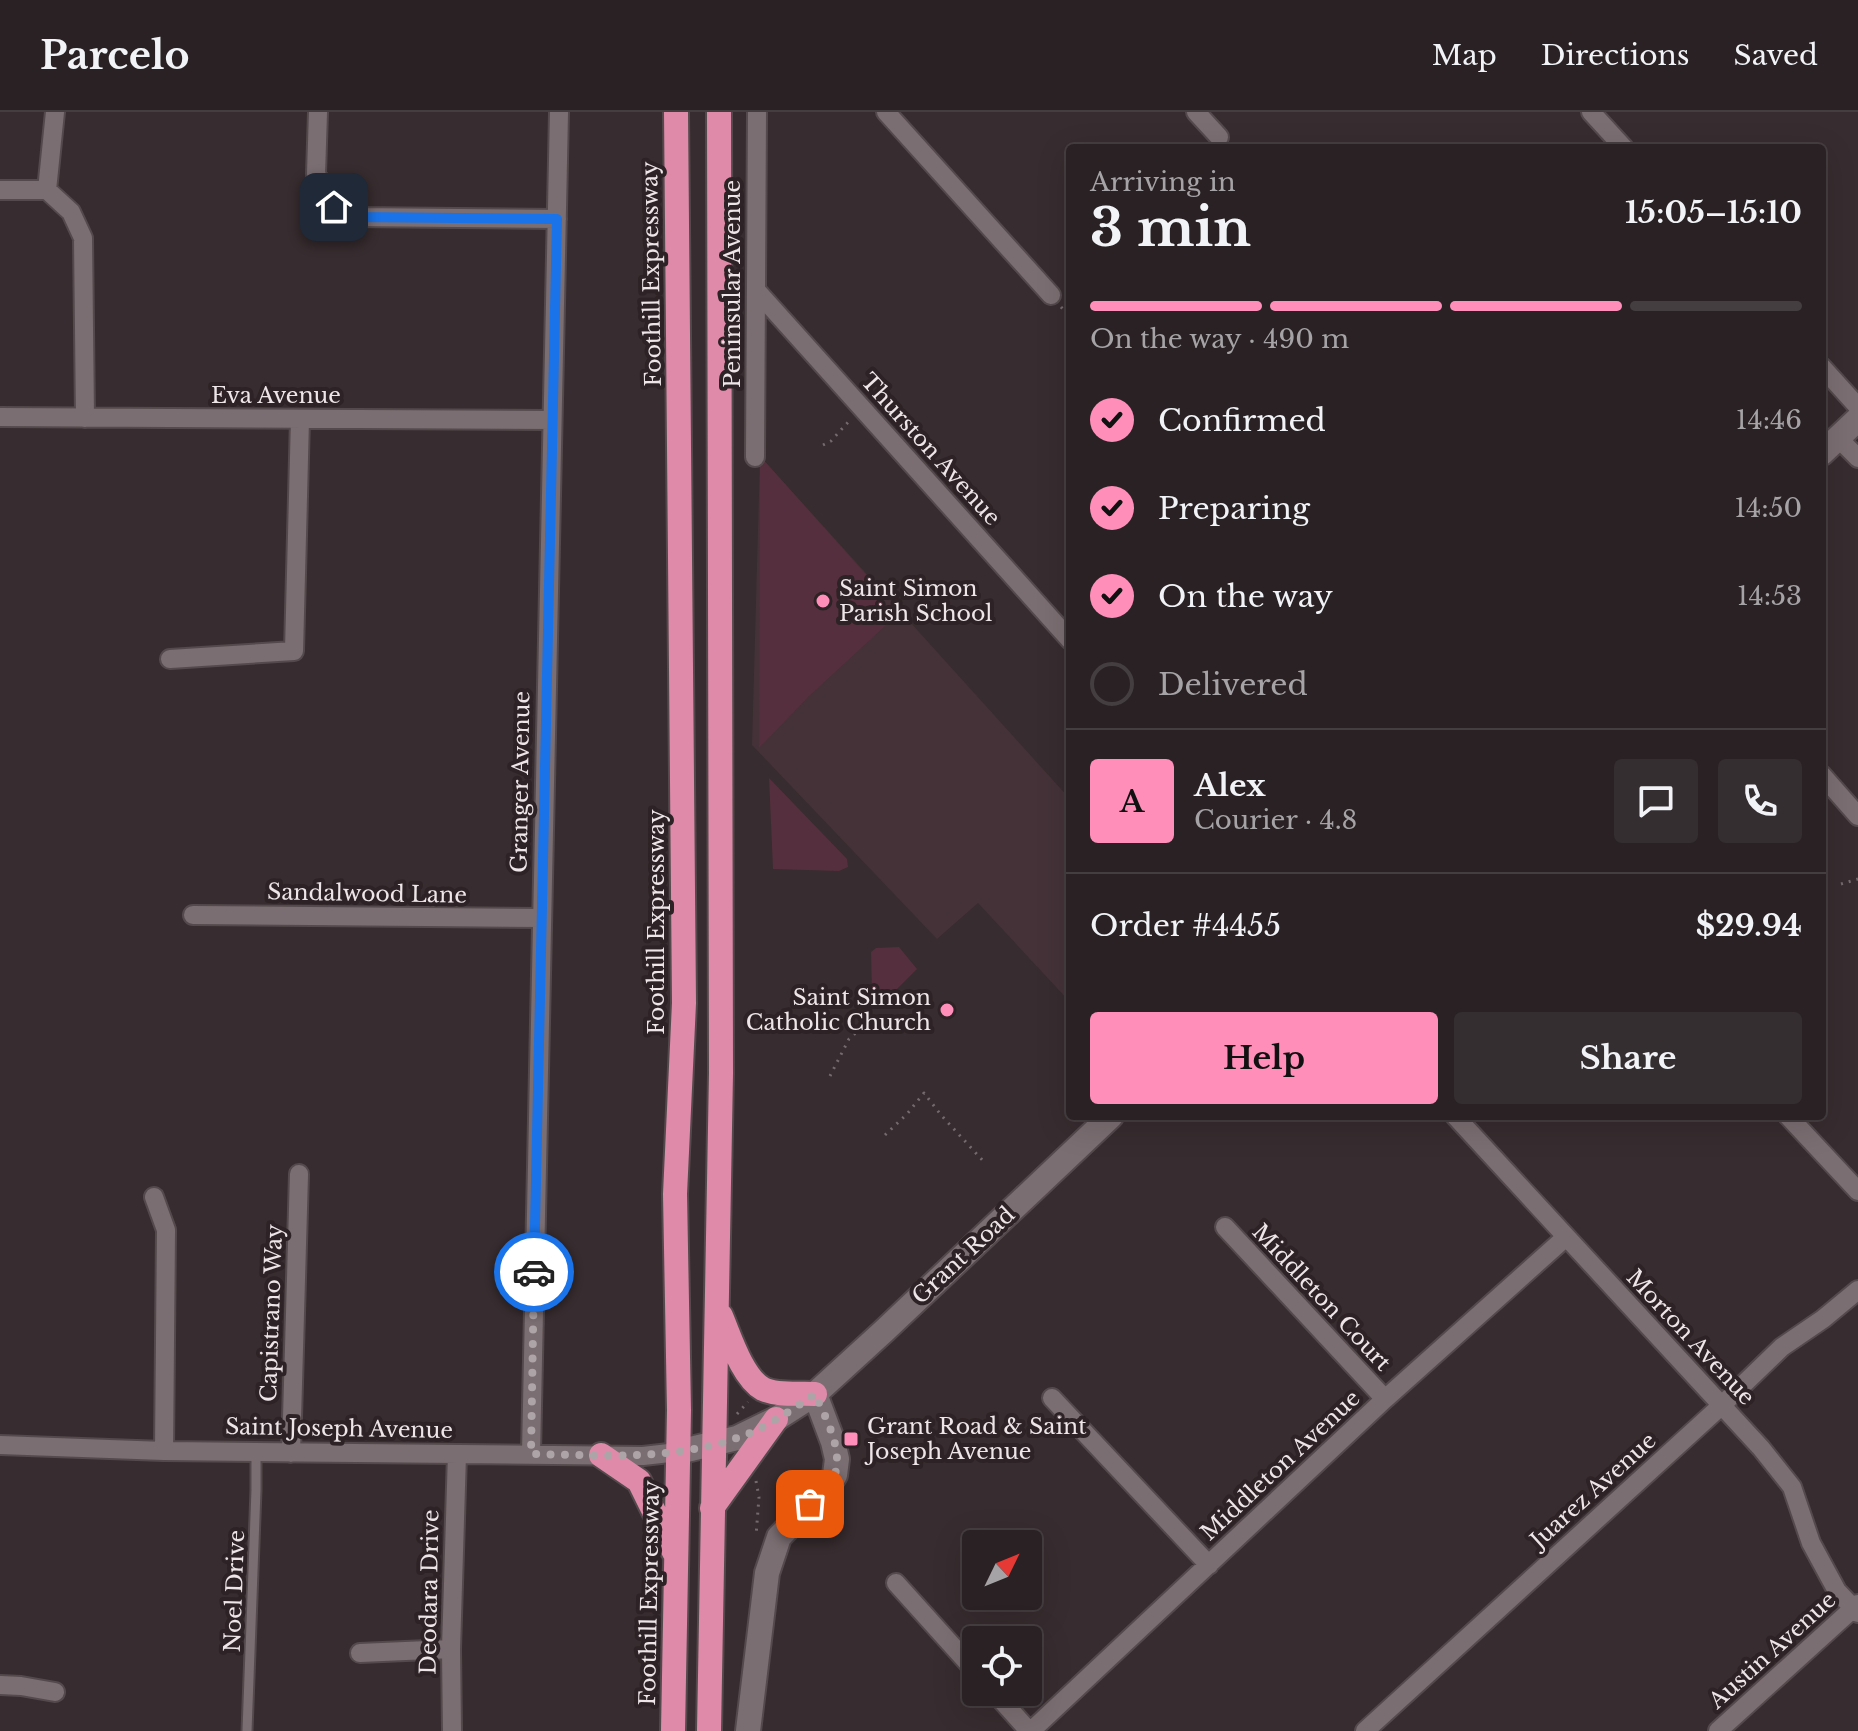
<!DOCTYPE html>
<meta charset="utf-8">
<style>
body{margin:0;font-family:"Libre Baskerville",serif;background:#352e30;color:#f1f3f6;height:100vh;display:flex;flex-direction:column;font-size:30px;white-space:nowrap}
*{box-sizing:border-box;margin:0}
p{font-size:26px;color:#a5a3a6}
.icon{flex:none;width:44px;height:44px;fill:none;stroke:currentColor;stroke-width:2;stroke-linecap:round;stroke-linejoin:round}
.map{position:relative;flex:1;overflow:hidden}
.panel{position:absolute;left:1066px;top:32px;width:760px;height:976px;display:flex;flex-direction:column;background:#292123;border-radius:8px;box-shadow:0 8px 32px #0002,0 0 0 2px #453e41}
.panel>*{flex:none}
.needle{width:52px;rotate:47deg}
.controls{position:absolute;left:962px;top:1418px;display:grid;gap:16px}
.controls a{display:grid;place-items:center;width:80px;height:80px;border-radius:8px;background:#292123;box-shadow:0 8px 32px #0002,0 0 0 2px #453e41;font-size:40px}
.pin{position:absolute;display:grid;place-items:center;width:68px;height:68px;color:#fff;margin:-34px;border-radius:16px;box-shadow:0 4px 12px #0006}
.courier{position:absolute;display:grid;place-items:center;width:80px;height:80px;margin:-40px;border:6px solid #1a73e8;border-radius:50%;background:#fff;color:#222;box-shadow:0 2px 10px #0007}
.overview em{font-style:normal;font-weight:700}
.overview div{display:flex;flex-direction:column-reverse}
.overview{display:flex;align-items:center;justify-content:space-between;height:136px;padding:0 24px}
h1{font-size:52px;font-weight:700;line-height:60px}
.bar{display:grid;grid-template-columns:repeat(4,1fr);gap:12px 8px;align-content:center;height:96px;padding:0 24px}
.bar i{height:10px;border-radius:6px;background:#453e41}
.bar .on{background:#ff8eb9}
.bar p{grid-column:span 4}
.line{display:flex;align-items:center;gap:20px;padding:0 24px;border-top:2px solid #453e41}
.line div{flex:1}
.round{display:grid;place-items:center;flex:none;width:84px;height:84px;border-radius:8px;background:#352e30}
ol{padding:0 24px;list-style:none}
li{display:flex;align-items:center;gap:24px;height:88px}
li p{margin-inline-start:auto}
li .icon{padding:8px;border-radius:50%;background:#ff8eb9;color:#111;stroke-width:4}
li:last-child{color:#a5a3a6}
li i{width:44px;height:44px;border:4px solid #453e41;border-radius:50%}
.action{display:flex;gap:16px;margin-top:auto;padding:16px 24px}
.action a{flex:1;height:92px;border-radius:8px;background:#ff8eb9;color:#111;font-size:32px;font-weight:700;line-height:92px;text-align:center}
.action a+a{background:#352e30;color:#f1f3f6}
header{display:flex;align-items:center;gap:48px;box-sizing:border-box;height:112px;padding:0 40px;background:#292123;border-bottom:2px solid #453e41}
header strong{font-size:38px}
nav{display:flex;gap:44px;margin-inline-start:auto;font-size:28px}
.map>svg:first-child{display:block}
</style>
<header>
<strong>Parcelo</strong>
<nav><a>Map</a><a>Directions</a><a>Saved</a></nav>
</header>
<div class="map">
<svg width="1858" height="1619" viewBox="0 0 1858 1619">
<rect width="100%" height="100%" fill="#372c2f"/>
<!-- built -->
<path fill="#443238" d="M760,344L1070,687V890L978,791L937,827L752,633Z"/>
<!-- green -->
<path fill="#552f3d" d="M760,344L878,476L876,483L883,491L886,513L808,585L759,636Z
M769,666L847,747L848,755L839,759L773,757Z
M899,835L917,857L889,885L872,884L871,840L876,836Z"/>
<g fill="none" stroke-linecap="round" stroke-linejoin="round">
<!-- lane casing -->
<g stroke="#544a4d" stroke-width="13">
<path id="lane" d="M247,1619L256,1378V1339"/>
</g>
<!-- street casing -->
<g stroke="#544a4d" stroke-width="22">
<path id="street" d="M318,0L316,62L334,95L353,105L557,107
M886,0L1051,183
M1196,0L1219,25
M1591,0L1624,36
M0,78H47L71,100L83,126L85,306
M47,78L55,0
M756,178L1070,528
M1822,255L1858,295
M0,305L552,308
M1838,326L1858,346
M755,345L757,0
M170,547L294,539L300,307
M1822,663L1858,704
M193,803L541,806
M1455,1004L1761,1336L1792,1375L1811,1431L1837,1479L1858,1501
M1788,1004L1858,1079
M154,1085L166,1118L164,1339
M1225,1115L1385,1287
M1052,1286L1209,1453
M0,1333L164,1339L643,1344L678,1340
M291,1341L299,1062
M531,1342L559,0
M896,1471L976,1560
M360,1541L451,1537
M0,1573L21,1574L55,1580
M994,1580L1029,1619
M452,1619L451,1537L457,1342
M1031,1619L1385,1287L1566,1125
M1365,1619L1722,1293L1782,1235L1823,1207L1858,1178
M1718,1619L1858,1492"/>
</g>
<!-- secondary casing -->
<g stroke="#544a4d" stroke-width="28">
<path id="secondary" d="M1822,341L1858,307
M678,1340L737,1326L776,1307L815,1282L884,1219L1111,1004
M748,1619L767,1461L779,1425L826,1377L835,1363L837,1347L833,1330L815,1282"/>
</g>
<!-- highway casing -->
<g stroke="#544a4d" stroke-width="28">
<path id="highway" d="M721,1204C730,1225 742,1265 763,1277C777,1284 800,1281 815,1282
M601,1343L639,1369L674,1440
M712,1396L776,1307
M673,1619L679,1298L675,1082L684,891L676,0
M709,1619L721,961L719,0"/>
</g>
<!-- path -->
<path stroke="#756b6e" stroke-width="3" stroke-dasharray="2 6" stroke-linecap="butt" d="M1061,195L1070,205
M823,333L831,329L850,308
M1841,772L1858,767
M830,964L849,927L862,915
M885,1023L907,1002L924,981L941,1003L985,1051
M737,1302L748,1290
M756,1369L759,1385L756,1424"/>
<!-- lane -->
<use href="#lane" stroke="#7b6e72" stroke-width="9"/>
<!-- street -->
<use href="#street" stroke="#7b6e72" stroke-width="18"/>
<!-- secondary -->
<use href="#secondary" stroke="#7b6e72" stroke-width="24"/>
<!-- highway -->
<use href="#highway" stroke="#df8aa9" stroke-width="24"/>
</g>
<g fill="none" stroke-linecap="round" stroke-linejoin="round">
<!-- done -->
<path stroke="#ada4a7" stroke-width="8" stroke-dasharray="0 14.4" d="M534,1160L531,1342C599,1343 668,1349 734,1327C763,1318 790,1299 815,1282C825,1305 843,1336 835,1362C831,1375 819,1384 810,1392"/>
<!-- route -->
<path stroke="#1a73e8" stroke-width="10" d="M334,95L353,105L557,107L534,1160"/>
</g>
<!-- markers -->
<g fill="#ff8eb9" stroke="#2d2225" stroke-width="3">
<circle cx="823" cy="489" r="8"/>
<circle cx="947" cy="898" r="8"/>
<rect x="843" y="1319" width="16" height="16" rx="4"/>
</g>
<g text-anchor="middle" stroke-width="8" stroke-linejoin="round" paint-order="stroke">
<!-- street labels -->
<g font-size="22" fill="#ede5e8" stroke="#2d2225">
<text transform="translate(651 162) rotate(-91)" y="8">Foothill Expressway</text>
<text transform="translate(732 172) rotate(-90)" y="8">Peninsular Avenue</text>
<text x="276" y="291">Eva Avenue</text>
<text transform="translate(931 337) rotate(48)" y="8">Thurston Avenue</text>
<text transform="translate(520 670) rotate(-89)" y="8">Granger Avenue</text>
<text transform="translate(367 781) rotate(1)" y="8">Sandalwood Lane</text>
<text transform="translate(656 810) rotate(-90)" y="8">Foothill Expressway</text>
<text transform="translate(963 1143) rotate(-43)" y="8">Grant Road</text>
<text transform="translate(1322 1185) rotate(47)" y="8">Middleton Court</text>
<text transform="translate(271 1201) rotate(-88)" y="8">Capistrano Way</text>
<text transform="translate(1691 1225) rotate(47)" y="8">Morton Avenue</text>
<text transform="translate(339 1316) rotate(1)" y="8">Saint Joseph Avenue</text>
<text transform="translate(1280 1353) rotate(-43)" y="8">Middleton Avenue</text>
<text transform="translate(1593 1378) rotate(-42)" y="8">Juarez Avenue</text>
<text transform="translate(234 1479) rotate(-88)" y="8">Noel Drive</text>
<text transform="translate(429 1480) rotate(-89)" y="8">Deodara Drive</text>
<text transform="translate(649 1481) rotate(-89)" y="8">Foothill Expressway</text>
<text transform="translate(1772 1538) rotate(-42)" y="8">Austin Avenue</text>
</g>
<!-- poi labels -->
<g font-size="22" fill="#ede5e8" stroke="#2d2225" text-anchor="start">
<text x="839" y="484">Saint Simon<tspan x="839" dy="25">Parish School</tspan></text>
<text x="931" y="893" text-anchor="end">Saint Simon<tspan x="931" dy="25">Catholic Church</tspan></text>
<text x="867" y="1322">Grant Road &amp; Saint<tspan x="867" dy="25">Joseph Avenue</tspan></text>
</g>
</g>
</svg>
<div class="controls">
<a><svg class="needle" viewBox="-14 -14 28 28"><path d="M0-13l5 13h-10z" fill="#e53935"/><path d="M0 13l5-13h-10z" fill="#a5a3a6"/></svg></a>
<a><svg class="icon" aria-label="locate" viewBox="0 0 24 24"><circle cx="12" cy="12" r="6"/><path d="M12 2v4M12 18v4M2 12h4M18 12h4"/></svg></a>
</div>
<div class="pin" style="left:810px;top:1392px;background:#ea580c"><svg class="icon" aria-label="bag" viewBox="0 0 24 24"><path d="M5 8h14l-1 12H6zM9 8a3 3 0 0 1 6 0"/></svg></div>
<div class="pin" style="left:334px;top:95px;background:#1f2937"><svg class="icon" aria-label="home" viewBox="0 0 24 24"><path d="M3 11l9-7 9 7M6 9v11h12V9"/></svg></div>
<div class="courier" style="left:534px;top:1160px"><svg class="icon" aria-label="car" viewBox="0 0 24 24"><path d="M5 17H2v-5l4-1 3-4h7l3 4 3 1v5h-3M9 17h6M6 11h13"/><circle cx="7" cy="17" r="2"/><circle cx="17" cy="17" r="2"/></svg></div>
<section class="panel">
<div class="overview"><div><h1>3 min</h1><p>Arriving in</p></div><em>15:05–15:10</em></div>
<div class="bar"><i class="on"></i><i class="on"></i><i class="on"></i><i></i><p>On the way · 490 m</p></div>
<ol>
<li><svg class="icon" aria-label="check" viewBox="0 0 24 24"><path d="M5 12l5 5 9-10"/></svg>Confirmed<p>14:46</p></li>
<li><svg class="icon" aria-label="check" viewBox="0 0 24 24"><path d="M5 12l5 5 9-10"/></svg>Preparing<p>14:50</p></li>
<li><svg class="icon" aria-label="check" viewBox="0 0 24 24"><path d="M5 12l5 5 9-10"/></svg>On the way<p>14:53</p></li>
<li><i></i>Delivered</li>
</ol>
<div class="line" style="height:144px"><b class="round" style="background:#ff8eb9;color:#111">A</b><div><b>Alex</b><p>Courier · 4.8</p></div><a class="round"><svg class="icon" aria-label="chat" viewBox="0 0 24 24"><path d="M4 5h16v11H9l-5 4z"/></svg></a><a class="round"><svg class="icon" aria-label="phone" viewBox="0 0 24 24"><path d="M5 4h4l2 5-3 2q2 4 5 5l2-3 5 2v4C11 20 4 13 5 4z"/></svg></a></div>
<div class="line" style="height:104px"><div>Order #4455</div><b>$29.94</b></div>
<div class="action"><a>Help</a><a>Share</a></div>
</section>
</div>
